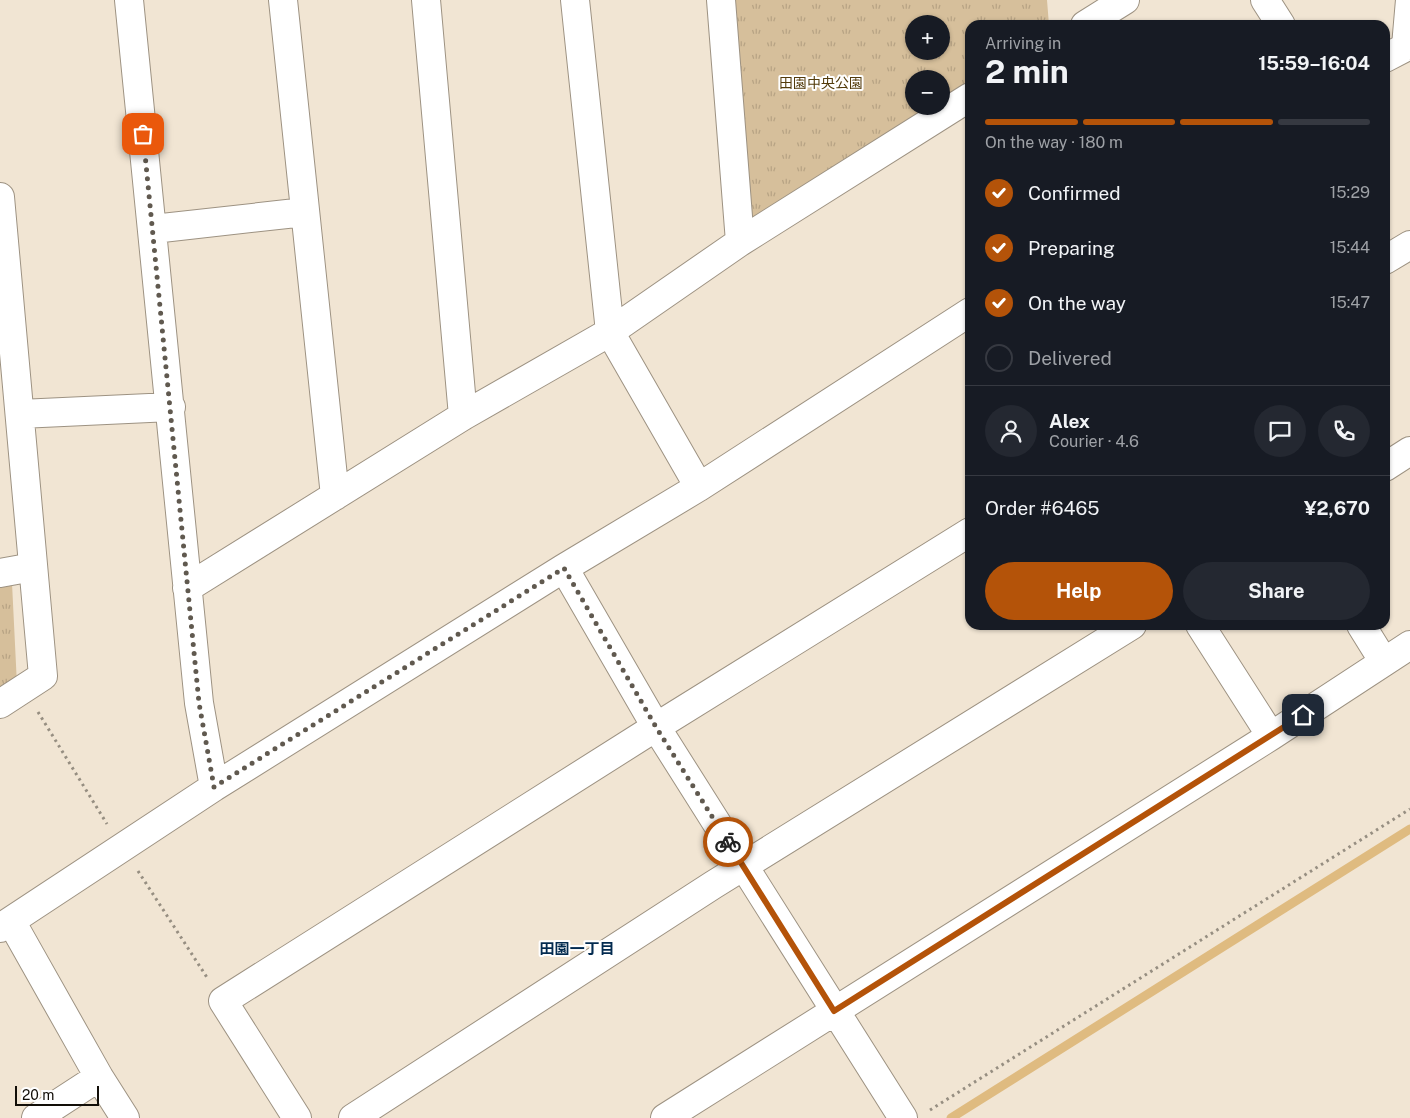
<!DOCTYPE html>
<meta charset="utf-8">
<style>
body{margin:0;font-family:"Public Sans","Noto Sans JP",sans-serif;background:#242831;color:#f1f3f6;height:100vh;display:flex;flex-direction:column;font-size:19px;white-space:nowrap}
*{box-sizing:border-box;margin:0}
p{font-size:16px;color:#9ea1a6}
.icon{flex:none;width:28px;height:28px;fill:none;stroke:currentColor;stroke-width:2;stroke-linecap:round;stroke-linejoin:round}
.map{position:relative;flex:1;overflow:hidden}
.side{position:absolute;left:965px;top:20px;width:425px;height:610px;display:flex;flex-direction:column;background:#171b24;border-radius:15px;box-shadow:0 1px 4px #0004}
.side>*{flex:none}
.buttons{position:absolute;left:905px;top:15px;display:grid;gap:10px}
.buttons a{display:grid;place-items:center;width:45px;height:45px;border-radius:50%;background:#171b24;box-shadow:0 1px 4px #0004;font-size:25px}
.scale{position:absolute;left:15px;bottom:12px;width:84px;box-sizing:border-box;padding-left:5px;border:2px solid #120e08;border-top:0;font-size:14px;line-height:18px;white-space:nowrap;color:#120e08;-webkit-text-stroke:4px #fff;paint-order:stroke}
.pin{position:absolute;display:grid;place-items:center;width:42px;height:42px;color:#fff;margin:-21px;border-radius:10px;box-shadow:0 2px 8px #0006}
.courier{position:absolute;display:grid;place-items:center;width:50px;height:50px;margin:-25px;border:4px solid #b45309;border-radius:50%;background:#fff;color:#222;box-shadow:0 1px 6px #0007}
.overview em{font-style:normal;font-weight:700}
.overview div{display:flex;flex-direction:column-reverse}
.overview{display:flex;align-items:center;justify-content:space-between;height:85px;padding:0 20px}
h1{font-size:32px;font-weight:700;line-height:38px}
.bar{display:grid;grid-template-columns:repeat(4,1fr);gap:8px 5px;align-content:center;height:60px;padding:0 20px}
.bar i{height:6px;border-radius:4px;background:#363941}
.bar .selected{background:#b45309}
.bar p{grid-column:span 4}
.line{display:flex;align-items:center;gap:12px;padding:0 20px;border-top:1px solid #363941}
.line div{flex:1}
.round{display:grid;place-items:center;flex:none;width:52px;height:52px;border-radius:26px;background:#242831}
ol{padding:0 20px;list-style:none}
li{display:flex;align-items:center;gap:15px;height:55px}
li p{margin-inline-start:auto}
li .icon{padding:5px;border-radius:50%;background:#b45309;color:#fff;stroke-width:4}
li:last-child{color:#9ea1a6}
li i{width:28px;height:28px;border:2px solid #363941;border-radius:50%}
.primary-button{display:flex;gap:10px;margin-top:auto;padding:10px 20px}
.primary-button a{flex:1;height:58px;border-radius:30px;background:#b45309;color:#fff;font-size:20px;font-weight:700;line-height:58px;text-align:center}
.primary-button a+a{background:#242831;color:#f1f3f6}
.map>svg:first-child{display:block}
</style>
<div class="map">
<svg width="1410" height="1118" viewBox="0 0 1410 1118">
<defs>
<pattern id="park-tufts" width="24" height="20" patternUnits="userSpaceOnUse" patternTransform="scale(1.25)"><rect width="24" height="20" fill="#d6bf9b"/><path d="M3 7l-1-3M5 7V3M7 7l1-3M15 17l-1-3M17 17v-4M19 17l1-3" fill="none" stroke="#b7a384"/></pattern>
</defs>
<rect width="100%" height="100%" fill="#f1e5d3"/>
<!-- park -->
<path fill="url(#park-tufts)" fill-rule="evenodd" d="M730,0H1047L1049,25H970V83L941,102V79H914V106H935L749,229ZM914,24H941V51H914Z
M12,583L17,685L0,695V585Z"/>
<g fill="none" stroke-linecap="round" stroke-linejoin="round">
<!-- stream -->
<path stroke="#dfbb80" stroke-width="9" d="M951,1118L1410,829"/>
<!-- minor casing -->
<g stroke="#9d9282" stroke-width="30">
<path id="minor" d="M129,0L199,703L214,787
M283,0L335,496
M426,0L463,416
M575,0L610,332L699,487
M721,0L740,242
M1265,0L1281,25
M1085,25L1125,0
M1406,46L1410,0
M1385,58L1410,45
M0,197L43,676L0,704
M153,229L305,212
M1385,260L1410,245
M20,414L171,407
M1385,467L1410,451
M564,568L656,727L903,1118
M0,573L33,567
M187,588L463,416L610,332L740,242L970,97
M1200,625L1271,736
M1361,625L1384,662
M11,921L99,1077L125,1118
M0,928L214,787L564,568L699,487L970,312
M36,1118L99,1077
M297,1118L223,1001L656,727L970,532
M353,1118L713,885L1132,625
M665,1118L1271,736L1410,645"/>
</g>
<!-- path -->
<path stroke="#968e81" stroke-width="3" stroke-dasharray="2.5 4" stroke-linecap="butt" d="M38,712L107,824
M138,871L208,979
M930,1110L1410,809"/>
<!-- minor -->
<use href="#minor" stroke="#fff" stroke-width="28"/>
</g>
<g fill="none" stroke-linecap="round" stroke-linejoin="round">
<!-- done -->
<path stroke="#60594f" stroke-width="5" stroke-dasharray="0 9" d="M143,134L199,703L214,787L564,568L656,727L728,842"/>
<!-- route -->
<path stroke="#b45309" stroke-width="6" d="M728,842L834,1011L1303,715"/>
</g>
<g text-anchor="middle" stroke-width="4" stroke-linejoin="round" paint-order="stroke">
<!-- park labels -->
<g font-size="14" fill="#533b0b" stroke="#fff">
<text x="821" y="88">田園中央公園</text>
</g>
<!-- neighbourhood labels -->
<g font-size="15" font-weight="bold" fill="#032b50" stroke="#fff">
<text x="577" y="954">田園一丁目</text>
</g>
</g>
</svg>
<div class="buttons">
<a>+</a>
<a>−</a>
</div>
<div class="scale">20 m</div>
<div class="pin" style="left:143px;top:134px;background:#ea580c"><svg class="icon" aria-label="bag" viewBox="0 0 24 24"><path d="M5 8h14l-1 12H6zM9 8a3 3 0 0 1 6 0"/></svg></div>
<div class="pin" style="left:1303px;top:715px;background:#1f2937"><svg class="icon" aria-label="home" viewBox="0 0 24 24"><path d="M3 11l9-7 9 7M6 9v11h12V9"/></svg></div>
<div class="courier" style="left:728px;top:842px"><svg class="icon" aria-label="bike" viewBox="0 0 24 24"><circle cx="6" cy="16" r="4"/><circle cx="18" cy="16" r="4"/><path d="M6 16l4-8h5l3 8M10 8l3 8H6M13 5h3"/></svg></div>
<section class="side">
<div class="overview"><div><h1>2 min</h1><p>Arriving in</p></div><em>15:59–16:04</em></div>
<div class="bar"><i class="selected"></i><i class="selected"></i><i class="selected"></i><i></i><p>On the way · 180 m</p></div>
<ol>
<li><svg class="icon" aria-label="check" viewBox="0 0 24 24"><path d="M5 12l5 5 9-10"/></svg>Confirmed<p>15:29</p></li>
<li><svg class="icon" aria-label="check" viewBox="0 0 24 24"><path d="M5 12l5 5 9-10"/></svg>Preparing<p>15:44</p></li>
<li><svg class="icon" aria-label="check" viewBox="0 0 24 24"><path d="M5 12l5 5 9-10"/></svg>On the way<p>15:47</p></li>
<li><i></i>Delivered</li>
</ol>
<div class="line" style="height:90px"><a class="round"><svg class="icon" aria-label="person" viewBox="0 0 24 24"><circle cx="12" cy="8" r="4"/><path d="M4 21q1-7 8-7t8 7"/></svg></a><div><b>Alex</b><p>Courier · 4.6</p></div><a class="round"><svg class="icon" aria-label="chat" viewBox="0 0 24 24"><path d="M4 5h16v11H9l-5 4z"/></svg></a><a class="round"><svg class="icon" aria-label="phone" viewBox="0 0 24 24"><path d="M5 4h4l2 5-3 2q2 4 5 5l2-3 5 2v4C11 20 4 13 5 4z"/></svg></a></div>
<div class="line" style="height:65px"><div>Order #6465</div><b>¥2,670</b></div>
<div class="primary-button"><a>Help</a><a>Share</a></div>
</section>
</div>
